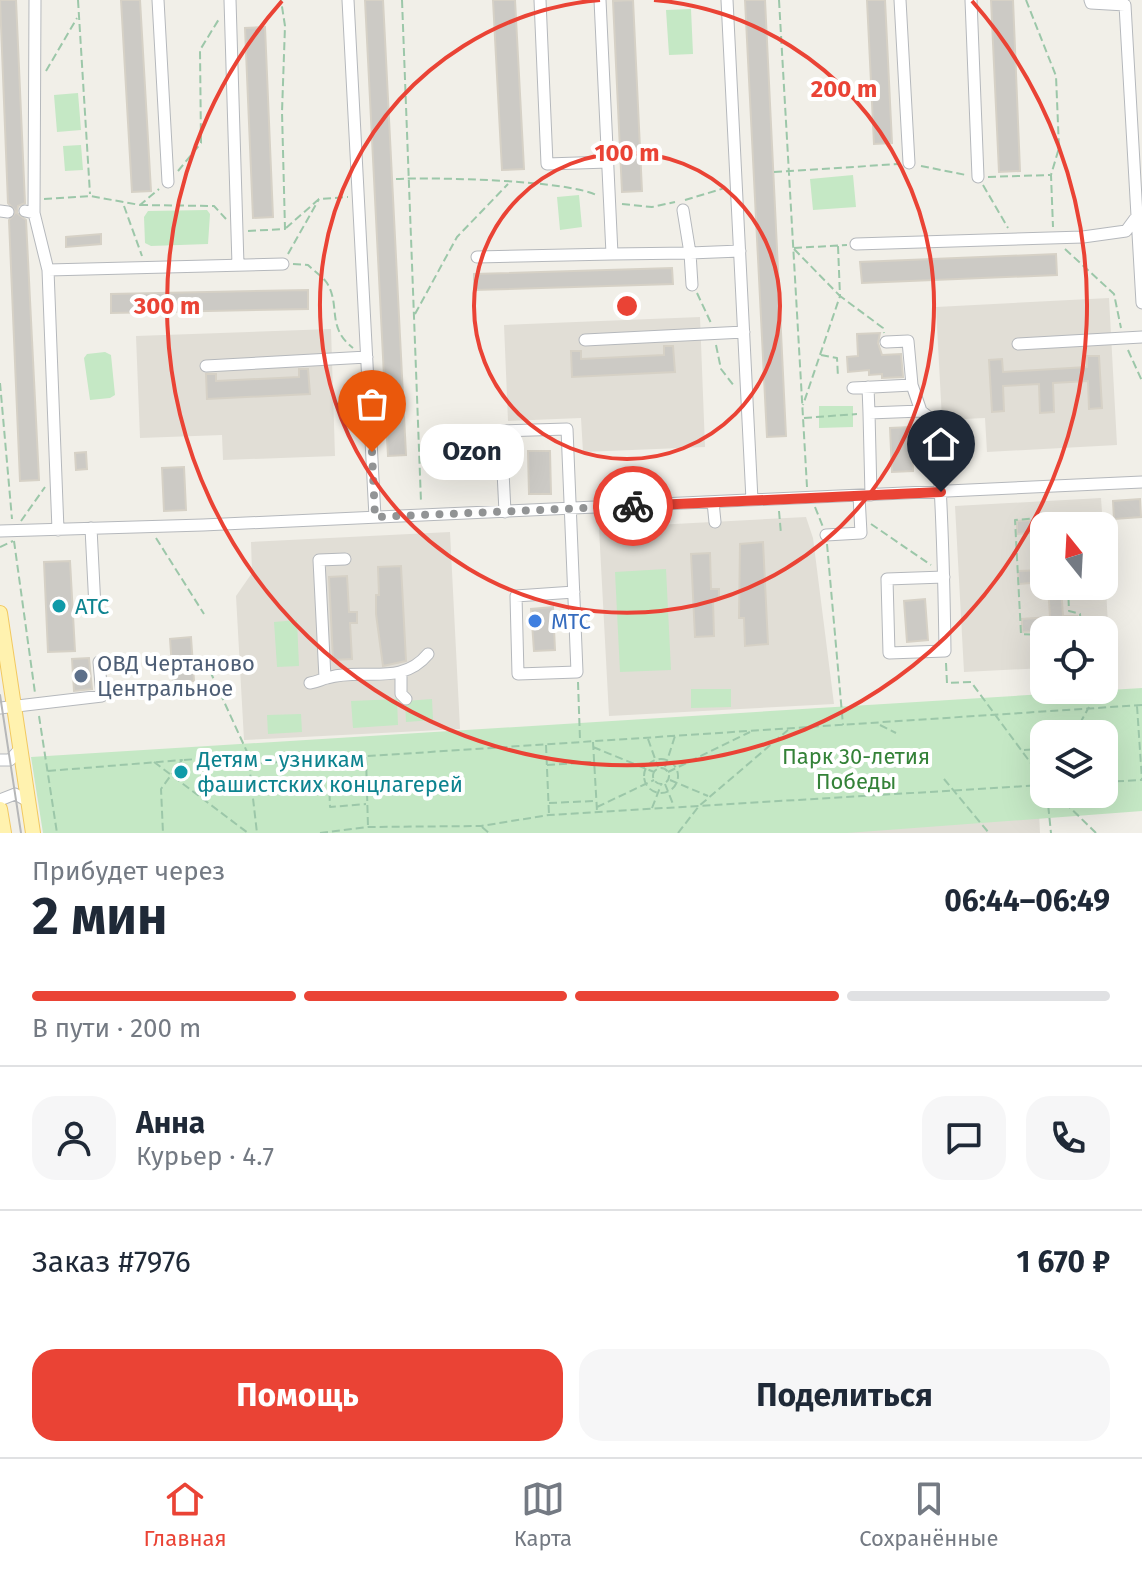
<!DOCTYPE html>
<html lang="ru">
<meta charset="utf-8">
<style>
body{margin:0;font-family:"Fira Sans",sans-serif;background:#f6f6f7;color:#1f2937;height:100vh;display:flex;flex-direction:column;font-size:30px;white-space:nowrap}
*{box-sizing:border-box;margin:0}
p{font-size:26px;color:#747a83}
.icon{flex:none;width:44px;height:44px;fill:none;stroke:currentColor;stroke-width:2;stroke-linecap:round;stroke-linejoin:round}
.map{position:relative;height:833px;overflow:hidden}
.side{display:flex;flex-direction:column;background:#fff;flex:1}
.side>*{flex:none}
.needle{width:52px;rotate:342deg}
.buttons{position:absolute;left:1030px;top:512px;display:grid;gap:16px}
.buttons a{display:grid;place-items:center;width:88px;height:88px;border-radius:16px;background:#fff;box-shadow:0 8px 32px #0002;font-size:40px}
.pin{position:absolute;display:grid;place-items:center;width:68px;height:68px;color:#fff;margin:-82px -34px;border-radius:50% 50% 50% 0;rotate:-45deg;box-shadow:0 0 8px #0007}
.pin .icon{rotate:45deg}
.courier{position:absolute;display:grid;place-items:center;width:80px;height:80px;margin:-40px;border:6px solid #ea4335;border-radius:50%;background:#fff;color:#222;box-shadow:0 2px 10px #0007}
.bubble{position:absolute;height:56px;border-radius:24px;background:#fff;box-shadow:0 8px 32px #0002;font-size:26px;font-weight:700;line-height:56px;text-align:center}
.summary em{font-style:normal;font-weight:700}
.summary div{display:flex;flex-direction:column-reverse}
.summary{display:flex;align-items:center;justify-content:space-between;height:136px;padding:0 32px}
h1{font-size:52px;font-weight:700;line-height:60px}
.bar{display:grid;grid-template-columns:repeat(4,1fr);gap:12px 8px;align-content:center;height:96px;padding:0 32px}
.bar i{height:10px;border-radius:6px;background:#e0e1e3}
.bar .selected{background:#ea4335}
.bar p{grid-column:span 4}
.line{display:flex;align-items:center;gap:20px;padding:0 32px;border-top:2px solid #e0e1e3}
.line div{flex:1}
.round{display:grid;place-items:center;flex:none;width:84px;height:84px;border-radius:24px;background:#f6f6f7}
.action{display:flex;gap:16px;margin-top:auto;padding:16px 32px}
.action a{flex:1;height:92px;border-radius:24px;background:#ea4335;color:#fff;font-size:32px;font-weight:700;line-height:92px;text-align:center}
.action a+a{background:#f6f6f7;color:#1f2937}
.menu{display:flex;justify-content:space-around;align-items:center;height:112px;border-top:2px solid #e0e1e3;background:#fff;font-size:22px;color:#747a83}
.menu a{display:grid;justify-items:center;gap:4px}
.menu .selected{color:#ea4335}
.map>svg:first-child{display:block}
</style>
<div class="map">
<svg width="1142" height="833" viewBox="0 0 1142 833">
<rect width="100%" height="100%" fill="#f1efe8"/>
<!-- education -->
<path fill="#e1ded6" d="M1109,298L1117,445L987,452L985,418L942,420L936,307Z
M700,317L705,447L583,452L581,418L508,421L504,325Z
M331,329L335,456L223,460L222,435L140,438L136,336Z
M1101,498L1103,526H1044V586H1104V550L1110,664L1104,665V630H1044V668L964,672L955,506Z
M806,517L813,538L834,704L609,716L599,528Z
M450,532L460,729L244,740L236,596L252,573L251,542Z
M1039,813L1040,833H826Z"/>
<!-- green -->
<path fill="#c5e8c5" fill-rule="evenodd" d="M691,9L693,54L669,55L666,10Z
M78,93L81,130L57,132L54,95Z
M81,145L83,170L65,171L63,146Z
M853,175L856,207L813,210L810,179Z
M579,195L582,227L560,230L557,197Z
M207,210L210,214L208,244L151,246L145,243L144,217L148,211Z
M105,352L111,355L115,395L110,398L90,400L84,358L87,354Z
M819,406H853V427L819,428Z
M666,569L671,670L620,672L615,572Z
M297,620L299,666L277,667L274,622Z
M1142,688V811L847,833H43L31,757ZM1044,734H1104V794H1044Z
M691,689H731V707L691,708Z
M397,699L398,725L353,728L351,701Z
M432,699L433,720L406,722L405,701Z
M301,714L302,732L268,734L267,715Z"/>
<!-- building -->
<path fill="#cccac5" stroke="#d6d1c6" stroke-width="2" d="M0,0H16L25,203L18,206L17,213L26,220L39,480L20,481L9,220L16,212L8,203Z
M121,0H140L151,191L132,192Z
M365,0H383L406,455L388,456Z
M493,0H515L524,169L502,170Z
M633,0L642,191L622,192L613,1Z
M745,0H765L786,436L767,437Z
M867,0H885L892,143L874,144Z
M991,0H1013L1020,171L999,172Z
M265,27L273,217L253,218L245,28Z
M101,234V244L66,247V237Z
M1056,254L1057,275L862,283L860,262Z
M672,268L673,284L474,290V274Z
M308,290V309L111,313V294Z
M880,333L878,343L882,355L901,354L903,377L882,378V374L869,375V370L848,372L847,357L858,356L857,334Z
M664,346H673L675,372L572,377L571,351H581V359L623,357L664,355Z
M1087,356H1099L1102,408L1089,409L1088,381L1053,383L1054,412L1040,413L1039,384L1003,386L1004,411L992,412L989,360L1002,359L1003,372L1087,367Z
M299,369H308L310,394L207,399L206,374H216V381L299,377Z
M911,427L913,471L892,472L890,428Z
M528,451H550L551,494H529Z
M86,452L87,469L76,470L75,453Z
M184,467L186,510L164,511L162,468Z
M1140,499L1141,517L1114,519L1113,501Z
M1071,518L1072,526H1044V532L1017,534V521Z
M763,542L768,644L745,646L744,618H739L740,544Z
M710,553L711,589H719V600H713L714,636L695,637L691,554Z
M70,561L75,651L48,652L44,562Z
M401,566L406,661L383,666L376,614V595H379L378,567Z
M1044,570V582L1019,584L1018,571Z
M347,576L349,612H357V623H350L352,659L333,660L329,577Z
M1048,586H1061L1063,616H1077V629L1022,632V619L1050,617Z
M925,599L928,640L907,642L904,601Z
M553,607L555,650L534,651L531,609Z
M191,637L194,681L173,682L170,639Z
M89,658L92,689L74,691L72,659Z"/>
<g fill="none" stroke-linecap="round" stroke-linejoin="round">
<!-- minor casing -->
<g stroke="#b5b8bc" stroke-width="13">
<path id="minor" d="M158,0L168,182
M230,0L238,265
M348,0L375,517
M540,0L547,164L608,162
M727,0L752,500
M900,0L909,163
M971,0L978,177
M1090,0L1091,3L1125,5L1137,216L1141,215
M0,211L8,212
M25,211L34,213L48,270L58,530
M34,213L35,0
M1137,216L1142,303
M856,244L1083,237L1126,231L1137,216
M612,254L690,253L683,210
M477,257L612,254L600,0
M48,270L283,264
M692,285L690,253L740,251
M585,340L744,332
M886,342L908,341L912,385L921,411
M1018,344L1142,337
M206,366L367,357
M868,387L869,413
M853,388L912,385
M871,495L869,413L921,411L936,423C942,499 944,575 945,651L889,653L887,579L944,577
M713,502L715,522
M505,512L501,431L567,429L577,672L518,674L516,596L574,592
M91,528L95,608
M0,531L203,525L1142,482
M826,535L861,533L859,496
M401,674V694L406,699
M325,678L319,560L345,559
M310,683C317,682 322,679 327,678C363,667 401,687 428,654
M0,708L102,696L99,662
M0,760H10L20,749
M0,800L15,794L28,801"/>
</g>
<!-- major casing -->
<g stroke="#f2c960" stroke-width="16">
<path id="major" d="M0,613L33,833
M0,809L4,833"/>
</g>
<!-- path -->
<path stroke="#9cc7a9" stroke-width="2" stroke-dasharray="8 4" stroke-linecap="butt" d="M78,0L90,194
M402,0L421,502
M779,0L807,487
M1026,0L1056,76L1059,148L1051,175L1053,227
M46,71L77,18
M921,166L966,175
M178,171L201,143L200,50L219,19
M774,172L899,164
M988,177L1050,175
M396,179C432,177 571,180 598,196
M983,185L1008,228
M44,199L90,196L140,205L159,189
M685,200L725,188
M622,204L652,207L675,202
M140,205L214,206L226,219
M124,206L142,256
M286,228L319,199L348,197
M248,231L285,229L282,112L285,26L281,0
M838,246L840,296L883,328L884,333
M794,248L847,245
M794,249L840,296L803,405
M1065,249L1114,294L1121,328
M288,254L319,199
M293,264L308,265C314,271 323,277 327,283C341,306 326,327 353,348
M697,293L711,323
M415,314L457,237L508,184
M716,345L721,369L734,386
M1128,350L1142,381
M821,355L837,358L838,377
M0,383L12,519
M804,418L857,414
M815,507L823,527
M779,511L781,534
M21,521L45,487
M871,524L931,565
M156,538L204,614
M14,541L35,693
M827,544L843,725
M0,547L13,541
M1068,586L1069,611L1080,614L1081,630
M1044,635L1021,634L1015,520L1089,514
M946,663L947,683L971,682L1044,781
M210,671L248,754
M578,682L580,740
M1137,706L1142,780
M39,716L57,833
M880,725L896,733
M1074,734L1089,707
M648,739L658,767
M593,742L597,811
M546,745L549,815
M593,747L654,772
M1024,750L1044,749
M366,757L368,827
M644 776a17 17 0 1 1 34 0a17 17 0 1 1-34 0Z
M184,760L248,755L257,833
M154,762L248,833
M248,764L1142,705
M547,765L592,762
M665,767L675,736
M653 776a8 8 0 1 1 16 0a8 8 0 1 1-16 0Z
M48,771L182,760L161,789L163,833
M668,772L750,732
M366,779L329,782L330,807L366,804
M944,779L989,833
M670,780L708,796
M1104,782L1142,780
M665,784L673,804
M1047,794L1051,833
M1056,794L1096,833
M549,803L594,801
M597,807L654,780
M652,808L661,785
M482,827L489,833
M320,833L368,827L481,826L549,815L1044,785
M678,833L699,806L788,730"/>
<!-- minor -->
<use href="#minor" stroke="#fff" stroke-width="11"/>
<!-- major -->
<use href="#major" stroke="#fff2af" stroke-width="14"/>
<!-- tram -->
<path stroke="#b6b7b8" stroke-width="2" d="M0,695L21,833"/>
</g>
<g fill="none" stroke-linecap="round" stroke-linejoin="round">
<!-- done -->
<path stroke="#929495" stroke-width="8" stroke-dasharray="0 14.4" d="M372,452L375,517L633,506"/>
<!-- route -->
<path stroke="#ea4335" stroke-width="10" d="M633,506L941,492"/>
</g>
<!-- distance rings -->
<g fill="none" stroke="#ea4335" stroke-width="4">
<circle cx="627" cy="306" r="153"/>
<path d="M654 0A307 307 0 1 1 600 0"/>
<path d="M972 1A460 460 0 1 1 282 1"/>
</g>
<!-- markers -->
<g fill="#0f9aa8" stroke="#fff" stroke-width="3">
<circle cx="59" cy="606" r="8"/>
<circle cx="181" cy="772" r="8"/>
</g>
<circle fill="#3f7fe0" stroke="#fff" stroke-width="3" cx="535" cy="621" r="8"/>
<circle fill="#5c6f8a" stroke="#fff" stroke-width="3" cx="81" cy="676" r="8"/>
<g text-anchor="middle" stroke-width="8" stroke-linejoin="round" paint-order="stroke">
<!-- culture labels -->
<g font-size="22" fill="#0d838f" stroke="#fff" text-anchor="start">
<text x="75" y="614">АТС</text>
<text x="197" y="767">Детям - узникам<tspan x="197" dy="25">фашистских концлагерей</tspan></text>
</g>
<!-- shop labels -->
<g font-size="22" fill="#366cbe" stroke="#fff" text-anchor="start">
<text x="551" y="629">МТС</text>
</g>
<!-- service labels -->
<g font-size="22" fill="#4e5e75" stroke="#fff" text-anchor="start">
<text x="97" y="671">ОВД Чертаново<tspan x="97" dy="25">Центральное</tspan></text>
</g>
<!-- park labels -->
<g font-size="22" fill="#348238" stroke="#fff">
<text x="856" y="764">Парк 30-летия<tspan x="856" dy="25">Победы</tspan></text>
</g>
</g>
<circle cx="627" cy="306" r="12" fill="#ea4335" stroke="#fff" stroke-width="4"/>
<g font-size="24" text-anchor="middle" font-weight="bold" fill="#ea4335" stroke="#fff" stroke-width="8" stroke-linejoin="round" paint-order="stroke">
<text x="844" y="97">200 m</text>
<text x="627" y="161">100 m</text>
<text x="167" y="314">300 m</text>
</g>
</svg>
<div class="buttons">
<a><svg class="needle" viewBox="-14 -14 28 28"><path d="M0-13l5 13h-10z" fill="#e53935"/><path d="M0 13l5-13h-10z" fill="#747a83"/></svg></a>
<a><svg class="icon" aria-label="locate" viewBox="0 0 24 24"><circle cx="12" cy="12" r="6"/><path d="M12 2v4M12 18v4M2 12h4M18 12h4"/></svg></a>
<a><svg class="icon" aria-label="layers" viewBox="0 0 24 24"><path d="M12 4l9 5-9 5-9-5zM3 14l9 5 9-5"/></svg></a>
</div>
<div class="pin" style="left:372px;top:452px;background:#ea580c"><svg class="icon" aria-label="bag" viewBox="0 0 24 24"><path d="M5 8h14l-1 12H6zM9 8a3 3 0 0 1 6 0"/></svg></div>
<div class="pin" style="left:941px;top:492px;background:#1f2937"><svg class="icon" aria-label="home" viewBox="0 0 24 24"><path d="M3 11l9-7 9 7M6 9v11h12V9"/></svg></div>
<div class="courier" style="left:633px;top:506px"><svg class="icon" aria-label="bike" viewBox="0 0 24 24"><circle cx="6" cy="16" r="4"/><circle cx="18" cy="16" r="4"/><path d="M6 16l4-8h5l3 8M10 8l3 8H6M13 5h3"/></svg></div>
<div class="bubble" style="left:420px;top:424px;width:104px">Ozon</div>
</div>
<section class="side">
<div class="summary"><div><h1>2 мин</h1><p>Прибудет через</p></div><em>06:44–06:49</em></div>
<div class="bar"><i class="selected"></i><i class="selected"></i><i class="selected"></i><i></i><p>В пути · 200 m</p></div>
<div class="line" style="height:144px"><a class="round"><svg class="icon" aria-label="person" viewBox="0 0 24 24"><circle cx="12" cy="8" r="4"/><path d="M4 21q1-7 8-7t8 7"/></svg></a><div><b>Анна</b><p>Курьер · 4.7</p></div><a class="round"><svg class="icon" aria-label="chat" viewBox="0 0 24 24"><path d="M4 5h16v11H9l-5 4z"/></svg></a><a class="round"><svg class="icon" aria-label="phone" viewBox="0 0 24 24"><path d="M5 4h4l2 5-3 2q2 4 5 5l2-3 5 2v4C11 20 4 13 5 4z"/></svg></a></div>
<div class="line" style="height:104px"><div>Заказ #7976</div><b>1 670 ₽</b></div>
<div class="action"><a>Помощь</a><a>Поделиться</a></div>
</section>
<nav class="menu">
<a class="selected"><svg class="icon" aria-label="home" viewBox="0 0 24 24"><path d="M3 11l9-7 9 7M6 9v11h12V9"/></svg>Главная</a>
<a><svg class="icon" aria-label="map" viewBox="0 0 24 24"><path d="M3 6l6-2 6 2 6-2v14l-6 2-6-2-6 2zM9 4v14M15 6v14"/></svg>Карта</a>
<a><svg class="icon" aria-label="saved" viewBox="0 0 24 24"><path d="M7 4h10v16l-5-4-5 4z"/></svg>Сохранённые</a>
</nav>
